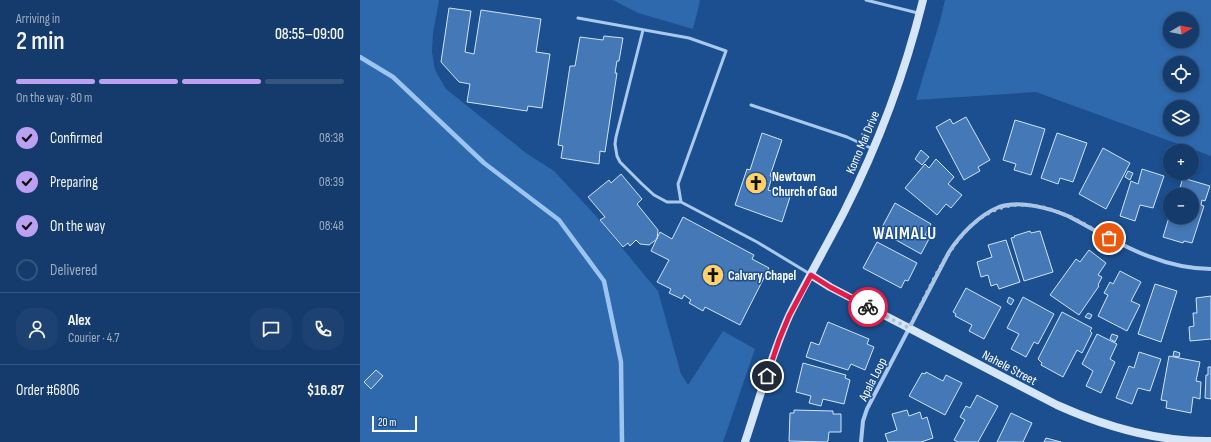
<!DOCTYPE html>
<meta charset="utf-8">
<style>
body{margin:0;font-family:"Sofia Sans Condensed",sans-serif;background:#1d4271;color:#f1f3f6;height:100vh;display:flex;flex-direction:column;font-size:15px;white-space:nowrap}
*{box-sizing:border-box;margin:0}
p{font-size:13px;color:#9dadc1}
.icon{flex:none;width:22px;height:22px;fill:none;stroke:currentColor;stroke-width:2;stroke-linecap:round;stroke-linejoin:round}
.map{position:relative;flex:1;overflow:hidden}
.details{display:flex;flex-direction:column;background:#143b6b;width:360px}
.details>*{flex:none}
.needle{width:26px;rotate:81deg}
.controls{position:absolute;left:803px;top:12px;display:grid;gap:8px}
.controls a{display:grid;place-items:center;width:36px;height:36px;border-radius:50%;background:#143b6b;box-shadow:0 2px 6px #0003,0 0 0 1px #33557e;font-size:20px}
.scale{position:absolute;left:12px;bottom:10px;width:45px;box-sizing:border-box;padding-left:4px;border:2px solid #fff;border-top:0;font-size:11px;line-height:14px;white-space:nowrap;color:#fff;-webkit-text-stroke:3px #1b4f8f;paint-order:stroke}
.pin{position:absolute;display:grid;place-items:center;width:34px;height:34px;color:#fff;margin:-17px;border:2px solid #fff;border-radius:50%;box-shadow:0 1px 4px #0007}
.courier{position:absolute;display:grid;place-items:center;width:40px;height:40px;margin:-20px;border:3px solid #e11d48;border-radius:50%;background:#fff;color:#222;box-shadow:0 1px 5px #0007}
.headline em{font-style:normal;font-weight:600}
.headline div{display:flex;flex-direction:column-reverse}
.headline{display:flex;align-items:center;justify-content:space-between;height:68px;padding:0 16px}
h1{font-size:26px;font-weight:600;line-height:30px}
.bar{display:grid;grid-template-columns:repeat(4,1fr);gap:6px 4px;align-content:center;height:48px;padding:0 16px}
.bar i{height:5px;border-radius:3px;background:#33557e}
.bar .on{background:#bca0f2}
.bar p{grid-column:span 4}
.line{display:flex;align-items:center;gap:10px;padding:0 16px;border-top:1px solid #33557e}
.line div{flex:1}
.round{display:grid;place-items:center;flex:none;width:42px;height:42px;border-radius:16px;background:#1d4271}
ol{padding:0 16px;list-style:none}
li{display:flex;align-items:center;gap:12px;height:44px}
li p{margin-inline-start:auto}
li .icon{padding:4px;border-radius:50%;background:#bca0f2;color:#111;stroke-width:4}
li:last-child{color:#9dadc1}
li i{width:22px;height:22px;border:2px solid #33557e;border-radius:50%}
main{display:flex;flex:1;min-height:0}
.map>svg:first-child{display:block}
</style>
<main>
<section class="details">
<div class="headline"><div><h1>2 min</h1><p>Arriving in</p></div><em>08:55–09:00</em></div>
<div class="bar"><i class="on"></i><i class="on"></i><i class="on"></i><i></i><p>On the way · 80 m</p></div>
<ol>
<li><svg class="icon" aria-label="check" viewBox="0 0 24 24"><path d="M5 12l5 5 9-10"/></svg>Confirmed<p>08:38</p></li>
<li><svg class="icon" aria-label="check" viewBox="0 0 24 24"><path d="M5 12l5 5 9-10"/></svg>Preparing<p>08:39</p></li>
<li><svg class="icon" aria-label="check" viewBox="0 0 24 24"><path d="M5 12l5 5 9-10"/></svg>On the way<p>08:48</p></li>
<li><i></i>Delivered</li>
</ol>
<div class="line" style="height:72px"><a class="round"><svg class="icon" aria-label="person" viewBox="0 0 24 24"><circle cx="12" cy="8" r="4"/><path d="M4 21q1-7 8-7t8 7"/></svg></a><div><b>Alex</b><p>Courier · 4.7</p></div><a class="round"><svg class="icon" aria-label="chat" viewBox="0 0 24 24"><path d="M4 5h16v11H9l-5 4z"/></svg></a><a class="round"><svg class="icon" aria-label="phone" viewBox="0 0 24 24"><path d="M5 4h4l2 5-3 2q2 4 5 5l2-3 5 2v4C11 20 4 13 5 4z"/></svg></a></div>
<div class="line" style="height:52px"><div>Order #6806</div><b>$16.87</b></div>
</section>
<div class="map">
<svg width="851" height="442" viewBox="0 0 851 442">
<rect width="100%" height="100%" fill="#1b4f8f"/>
<!-- green -->
<path fill="#2e69ad" fill-rule="evenodd" d="M0,0H79L73,33L72,52L75,70L86,89L166,153L194,171L236,216L286,277L298,291L321,374L328,385L363,331L395,349L363,442H0Z
M253,0H339L340,1L333,29L278,13Z
M585,0H851V156L676,92L556,100L580,21ZM810,19H832V41H810ZM810,63H832V85H810ZM810,107H832V129H810Z"/>
<g fill="none" stroke-linecap="round" stroke-linejoin="round">
<!-- stream -->
<path stroke="#9cc4f0" stroke-width="4.5" d="M0,57L33,77L124,163L199,220L244,281L261,362L262,442"/>
</g>
<!-- building -->
<path fill="#4478b7" stroke="#cfe3fa" d="M89,8L111,11L105,52L114,54L121,10L181,19L176,52L190,54L182,108L168,106L167,111L107,102L110,84L99,82L81,62Z
M244,36L263,38L259,61H257L255,73H257L245,152L240,151L239,164L201,158L203,146L198,145L210,66H215L220,37L243,40Z
M606,117L630,160L618,167L620,171L604,180L576,127L590,119L593,124Z
M655,120L685,129L671,175L654,170L656,164L643,160Z
M402,133L422,140L410,176L412,177L408,190L430,197L422,222L375,205L387,169L390,170Z
M697,133L727,143L713,182L700,178L698,184L681,178Z
M743,148L770,163L746,209L719,194Z
M561,150L569,157L562,165L555,159Z
M576,159L594,177L588,184L602,195L591,208L586,204L577,215L545,188L565,164L569,168Z
M782,169L804,176L793,208L780,205L775,221L760,216L771,181L778,184Z
M768,171L773,173L770,180L765,177Z
M261,174L282,199L277,204L298,230L297,239L289,245L280,244L276,240L270,246L268,243L263,247L240,220L245,217L228,197L249,180L251,183Z
M823,178L850,186L845,201L842,200L841,205L844,206L832,243L824,241L823,243L803,237L810,214V217H832V195H816V193L818,194Z
M535,203L571,224L565,235L570,237L561,254L520,231Z
M323,217L394,255L392,259L409,268L380,325L345,307L343,311L329,303L331,300L324,295L322,299L309,293L311,289L297,282L309,260L291,251L300,232L312,239Z
M670,231L671,233L680,231L693,272L664,281L651,238L655,237L654,236Z
M646,240L660,282L639,289L637,284L631,286L628,275L621,277L617,262L632,257L628,245Z
M517,242L557,263L548,281L545,280L541,288L503,268Z
M729,250L746,263L738,275L742,277L738,285L739,286L719,315L690,295L716,259L720,262Z
M760,271L781,282L771,301L780,305L767,331L738,316L748,295L744,293L750,282L753,284Z
M795,284L817,291L801,342L778,334Z
M606,288L641,307L624,339L609,331L612,325L595,316L596,314L593,312Z
M851,296V339L830,341L829,327L834,326L833,313H837L836,298Z
M649,297L654,300L651,305L647,302Z
M663,297L694,314L678,344L674,342L666,357L651,349L659,334L647,328Z
M702,312L732,328L730,331L732,333L722,353L717,350L703,377L681,365L682,363L678,359Z
M728,313L732,315L730,319L725,317Z
M468,322L509,339L507,344L514,347L505,370L491,364L488,370L446,357L451,342L459,345Z
M737,334L757,344L750,359L755,362L741,393L726,386L733,371L722,364Z
M752,334L758,336L755,342L750,339Z
M814,351L820,353L819,357L813,356Z
M779,352L801,359L790,391L778,388L772,404L756,398L769,366L774,368Z
M809,356L840,362L836,381L841,382L840,399L833,397L831,413L806,408L807,401L801,400Z
M443,363L486,375L485,378L490,380L484,404L463,399L461,406L449,403L451,396L436,392Z
M848,367H851V399L845,398L846,375H848Z
M16,370L23,376L11,389L4,382Z
M566,372L583,381L586,375L602,383L585,415L549,396L562,373L565,374Z
M617,395L638,406L618,442H598L594,440L605,420L600,417L606,406L610,408Z
M434,410L473,411V414H481V432H469L468,441L466,442L429,441L430,413H434Z
M547,410L549,416L560,412L562,419L567,417L573,438L561,442H528L525,434L537,430L532,414Z
M651,413L672,423L663,442H637Z
M686,438L701,442H684Z"/>
<g fill="none" stroke-linecap="round" stroke-linejoin="round">
<!-- lane -->
<path stroke="#a9c9ee" stroke-width="3" d="M506,0L558,13
M218,18L329,38L366,51L318,184L321,202
M283,30L256,137L255,144L257,156L260,162L282,184L294,195L307,202H321L397,242L450,274
M391,105L487,137L513,149"/>
<!-- street -->
<path stroke="#a9c9ee" stroke-width="4" d="M501,442L503,421L507,409L589,252C600,235 619,215 639,207C660,200 689,208 708,216C754,240 798,269 851,269"/>
<!-- secondary -->
<path stroke="#d6e6fa" stroke-width="8" d="M451,275L470,287L697,405C746,427 797,442 851,441
M385,442C399,400 411,356 429,316C446,281 466,247 484,212C518,145 545,73 563,0"/>
</g>
<g fill="none" stroke-linecap="round" stroke-linejoin="round">
<!-- done -->
<path stroke="#afc1d8" stroke-width="4" stroke-dasharray="0 7.2" d="M508,307L549,328C582,267 609,179 698,212C716,218 732,229 749,238"/>
<!-- route -->
<path stroke="#e11d48" stroke-width="5" d="M407,376L419,340L429,316L451,275L470,287L508,307"/>
</g>
<!-- icons -->
<defs>
<g id="church-disc" transform="scale(1.15)"><circle r="9.5" fill="#ffd166" stroke="#1b4f8f"/><path d="M-1.2-6h2.4v3.5h3.3v2.4h-3.3V6h-2.4V-.1h-3.3v-2.4h3.3Z" fill="#111"/></g>
</defs>
<g fill-rule="evenodd">
<use href="#church-disc" x="396" y="183"/>
<use href="#church-disc" x="353" y="275"/>
</g>
<g text-anchor="middle" stroke-width="3" stroke-linejoin="round" paint-order="stroke">
<!-- street labels -->
<g font-size="13" fill="#fff" stroke="#1b4f8f">
<text transform="translate(502 142) rotate(-67)" y="5">Komo Mai Drive</text>
<text transform="translate(650 367) rotate(28)" y="5">Nahele Street</text>
<text transform="translate(512 379) rotate(-63)" y="5">Apala Loop</text>
</g>
<!-- poi labels -->
<g font-size="13" font-weight="bold" fill="#fff" stroke="#1b4f8f" text-anchor="start">
<text x="412" y="181">Newtown<tspan x="412" dy="15">Church of God</tspan></text>
<text x="368" y="280">Calvary Chapel</text>
</g>
<!-- district labels -->
<g font-size="17" font-weight="bold" letter-spacing="1" fill="#fff" stroke="#1b4f8f">
<text x="545" y="239">WAIMALU</text>
</g>
</g>
</svg>
<div class="controls">
<a><svg class="needle" viewBox="-14 -14 28 28"><path d="M0-13l5 13h-10z" fill="#e53935"/><path d="M0 13l5-13h-10z" fill="#9dadc1"/></svg></a>
<a><svg class="icon" aria-label="locate" viewBox="0 0 24 24"><circle cx="12" cy="12" r="6"/><path d="M12 2v4M12 18v4M2 12h4M18 12h4"/></svg></a>
<a><svg class="icon" aria-label="layers" viewBox="0 0 24 24"><path d="M12 4l9 5-9 5-9-5zM3 14l9 5 9-5"/></svg></a>
<a>+</a>
<a>−</a>
</div>
<div class="scale">20 m</div>
<div class="pin" style="left:749px;top:238px;background:#ea580c"><svg class="icon" aria-label="bag" viewBox="0 0 24 24"><path d="M5 8h14l-1 12H6zM9 8a3 3 0 0 1 6 0"/></svg></div>
<div class="pin" style="left:407px;top:376px;background:#1f2937"><svg class="icon" aria-label="home" viewBox="0 0 24 24"><path d="M3 11l9-7 9 7M6 9v11h12V9"/></svg></div>
<div class="courier" style="left:508px;top:307px"><svg class="icon" aria-label="bike" viewBox="0 0 24 24"><circle cx="6" cy="16" r="4"/><circle cx="18" cy="16" r="4"/><path d="M6 16l4-8h5l3 8M10 8l3 8H6M13 5h3"/></svg></div>
</div>
</main>
